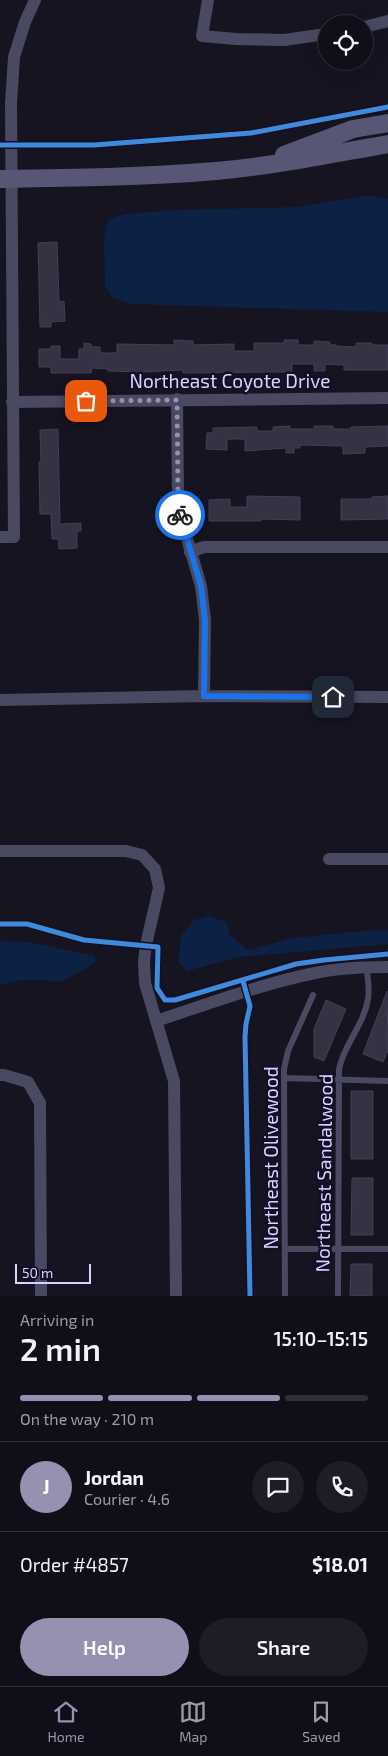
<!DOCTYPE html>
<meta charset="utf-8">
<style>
body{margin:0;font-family:"Exo 2",sans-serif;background:#1e1d26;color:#f1f3f6;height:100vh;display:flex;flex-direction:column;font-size:19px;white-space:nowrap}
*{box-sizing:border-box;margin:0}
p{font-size:16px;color:#9c9ca2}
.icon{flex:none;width:28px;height:28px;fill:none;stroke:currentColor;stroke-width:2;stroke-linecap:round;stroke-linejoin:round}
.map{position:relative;height:1296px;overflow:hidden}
.details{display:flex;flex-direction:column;background:#100f19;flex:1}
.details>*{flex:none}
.controls{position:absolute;left:318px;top:15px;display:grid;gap:10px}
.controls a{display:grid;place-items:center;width:55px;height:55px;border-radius:50%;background:#100f19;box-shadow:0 5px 20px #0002,0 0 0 1px #302f38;font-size:25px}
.scale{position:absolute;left:15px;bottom:12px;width:76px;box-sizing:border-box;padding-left:5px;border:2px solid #d9d4ff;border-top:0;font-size:14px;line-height:18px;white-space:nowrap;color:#d9d4ff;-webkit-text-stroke:4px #130f26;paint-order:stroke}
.pin{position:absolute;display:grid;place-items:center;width:42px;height:42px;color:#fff;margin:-21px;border-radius:10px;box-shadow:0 2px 8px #0006}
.courier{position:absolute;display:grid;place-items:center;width:50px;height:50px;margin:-25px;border:4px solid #1a73e8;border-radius:50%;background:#fff;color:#222;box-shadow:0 1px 6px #0007}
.headline em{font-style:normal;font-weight:600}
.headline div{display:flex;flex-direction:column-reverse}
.headline{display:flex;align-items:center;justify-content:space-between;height:85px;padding:0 20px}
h1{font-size:32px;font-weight:600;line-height:38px}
.bar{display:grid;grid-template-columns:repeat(4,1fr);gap:8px 5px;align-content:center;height:60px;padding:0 20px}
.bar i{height:6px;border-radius:4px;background:#302f38}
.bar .current{background:#9591b1}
.bar p{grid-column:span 4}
.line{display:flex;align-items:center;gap:12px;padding:0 20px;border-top:1px solid #302f38}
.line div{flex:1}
.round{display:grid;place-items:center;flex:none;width:52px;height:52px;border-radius:26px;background:#1e1d26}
.button{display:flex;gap:10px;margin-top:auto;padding:10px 20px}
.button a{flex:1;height:58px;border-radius:30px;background:#9591b1;color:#fff;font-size:20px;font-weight:600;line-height:58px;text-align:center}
.button a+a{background:#1e1d26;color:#f1f3f6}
.menu{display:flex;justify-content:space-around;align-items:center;height:70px;border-top:1px solid #302f38;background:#100f19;font-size:14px;color:#9c9ca2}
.menu a{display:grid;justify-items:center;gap:2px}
.menu .current{color:#9591b1}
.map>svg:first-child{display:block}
</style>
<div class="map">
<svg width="388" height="1296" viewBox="0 0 388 1296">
<rect width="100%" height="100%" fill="#161421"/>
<!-- water -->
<path fill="#0d2144" d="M370,195L388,199V312L132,304L113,298L105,286L104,236L109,219L125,214L173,210L297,207Z
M209,916L227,922L230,935L248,950L293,938L362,931L388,930V944L239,957L187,971L178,961L181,936L194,920Z
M0,941L29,942L95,956V963L63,981L22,980L0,985Z"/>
<!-- building -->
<path fill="#343243" stroke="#433f54" d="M57,242L59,302L64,301L65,321L51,322V327H40L38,243Z
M174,340L193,341V345L234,344V351H254V343H284V340H298V345H314V341L330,342V345H336V346L356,347V343H372V345H388V370H344V365L325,364V371H314V364H292V372H270L183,373V370L141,372L108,371V369L92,368L91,373H51V367H39V349H51V346H60V359H79V349H84V343L91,344V347H100V353H117V344L174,345Z
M290,426V429H314V426H333V429H351V427L388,426V446L365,447V453L343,454V446L300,445V448H294V453H286V448L245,451V439H227V450L206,449L207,433H213V428L257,427V431H273V427Z
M58,429L60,524L81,523V531H77V548L59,549L58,539H52L51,514H40L39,462L41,461L40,430Z
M247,496L300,497V520L261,519V521H209V500L230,499V507H247Z
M388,496V519L341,520V499H372V497Z
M387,991L388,1050L383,1062L363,1054Z
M326,1000L346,1009L324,1061L314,1057V1029Z
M351,1091H373V1159H351Z
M352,1178H373V1235H351Z
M351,1264H372V1296H350Z"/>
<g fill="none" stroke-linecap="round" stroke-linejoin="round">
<!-- lane -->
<path stroke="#4a4962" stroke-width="6" d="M284,1078L388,1081
M286,1249H388
M285,1296L284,1069L288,1051L313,995
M338,1296L339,1069C344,1044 364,1025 368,999C370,989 367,977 367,967"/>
<!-- street -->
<path stroke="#4a4962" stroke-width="12" d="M208,0L202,36L236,39L284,40L326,34
M364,27L388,21
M177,399L178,494L180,515L201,586L205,620L204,696
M12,402L388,398
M0,537H14L11,104L14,57L25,22L35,0
M190,552L204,547H388
M0,700L204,696L388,697
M0,851H126L142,855L155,869L159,888L146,945L144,961L145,983L174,1081L176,1296
M329,859H388
M156,1021C208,1004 261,984 315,973C338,968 364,967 388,967
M0,1075H4L28,1082L40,1103L41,1296"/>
<!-- secondary -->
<path stroke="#575674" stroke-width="18" d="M284,155L353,129L388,123
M0,179C72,178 144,177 216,171C274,166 331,154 388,144"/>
<!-- cycleway casing -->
<g stroke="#130f26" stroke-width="8">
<path id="cycleway" d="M0,145H94L251,133L388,107
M0,924H27L84,940L158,947L157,988L165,1000H175L296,964L324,960L388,954
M243,981L250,1006L246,1024L245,1037L250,1296"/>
</g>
<!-- cycleway -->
<use href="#cycleway" stroke="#408adc" stroke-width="5"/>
</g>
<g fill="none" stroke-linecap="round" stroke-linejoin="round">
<!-- done -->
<path stroke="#9591b1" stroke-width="5" stroke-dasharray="0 9" d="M86,401L177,400L178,494L180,515"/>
<!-- route -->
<path stroke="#1a73e8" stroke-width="6" d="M180,515L201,586L205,620L204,696L333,697"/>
</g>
<g text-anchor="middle" stroke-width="5" stroke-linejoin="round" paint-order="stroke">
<!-- street labels -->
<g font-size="19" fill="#d9d4ff" stroke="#130f26">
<text x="230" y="388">Northeast Coyote Drive</text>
<text transform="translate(271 1158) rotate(-90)" y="7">Northeast Olivewood</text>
<text transform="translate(324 1173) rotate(-89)" y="7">Northeast Sandalwood</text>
</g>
</g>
</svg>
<div class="controls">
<a><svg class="icon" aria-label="locate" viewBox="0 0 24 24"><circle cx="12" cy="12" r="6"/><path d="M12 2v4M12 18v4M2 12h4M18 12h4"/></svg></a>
</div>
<div class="scale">50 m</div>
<div class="pin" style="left:86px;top:401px;background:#ea580c"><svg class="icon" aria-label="bag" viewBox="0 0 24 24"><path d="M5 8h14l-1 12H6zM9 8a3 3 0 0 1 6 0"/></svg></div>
<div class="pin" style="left:333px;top:697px;background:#1f2937"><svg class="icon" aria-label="home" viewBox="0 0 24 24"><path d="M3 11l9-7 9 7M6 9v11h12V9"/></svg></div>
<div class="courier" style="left:180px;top:515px"><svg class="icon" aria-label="bike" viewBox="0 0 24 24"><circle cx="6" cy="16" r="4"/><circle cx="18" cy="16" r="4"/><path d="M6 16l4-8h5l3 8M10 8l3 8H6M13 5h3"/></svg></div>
</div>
<section class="details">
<div class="headline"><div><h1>2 min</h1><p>Arriving in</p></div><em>15:10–15:15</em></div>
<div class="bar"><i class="current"></i><i class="current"></i><i class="current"></i><i></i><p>On the way · 210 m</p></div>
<div class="line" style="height:90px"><b class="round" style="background:#9591b1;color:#fff">J</b><div><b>Jordan</b><p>Courier · 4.6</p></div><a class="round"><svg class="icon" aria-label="chat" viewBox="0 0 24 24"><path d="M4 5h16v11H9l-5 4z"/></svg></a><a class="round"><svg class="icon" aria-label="phone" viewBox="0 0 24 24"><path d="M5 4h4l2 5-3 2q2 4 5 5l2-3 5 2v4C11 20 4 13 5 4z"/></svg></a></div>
<div class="line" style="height:65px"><div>Order #4857</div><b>$18.01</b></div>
<div class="button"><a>Help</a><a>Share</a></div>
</section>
<nav class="menu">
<a class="current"><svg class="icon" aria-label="home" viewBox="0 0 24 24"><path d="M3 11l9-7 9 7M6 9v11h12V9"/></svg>Home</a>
<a><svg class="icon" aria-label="map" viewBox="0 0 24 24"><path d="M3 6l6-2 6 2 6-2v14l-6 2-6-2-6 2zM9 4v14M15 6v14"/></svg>Map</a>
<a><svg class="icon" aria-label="saved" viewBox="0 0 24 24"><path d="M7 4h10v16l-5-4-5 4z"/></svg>Saved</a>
</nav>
